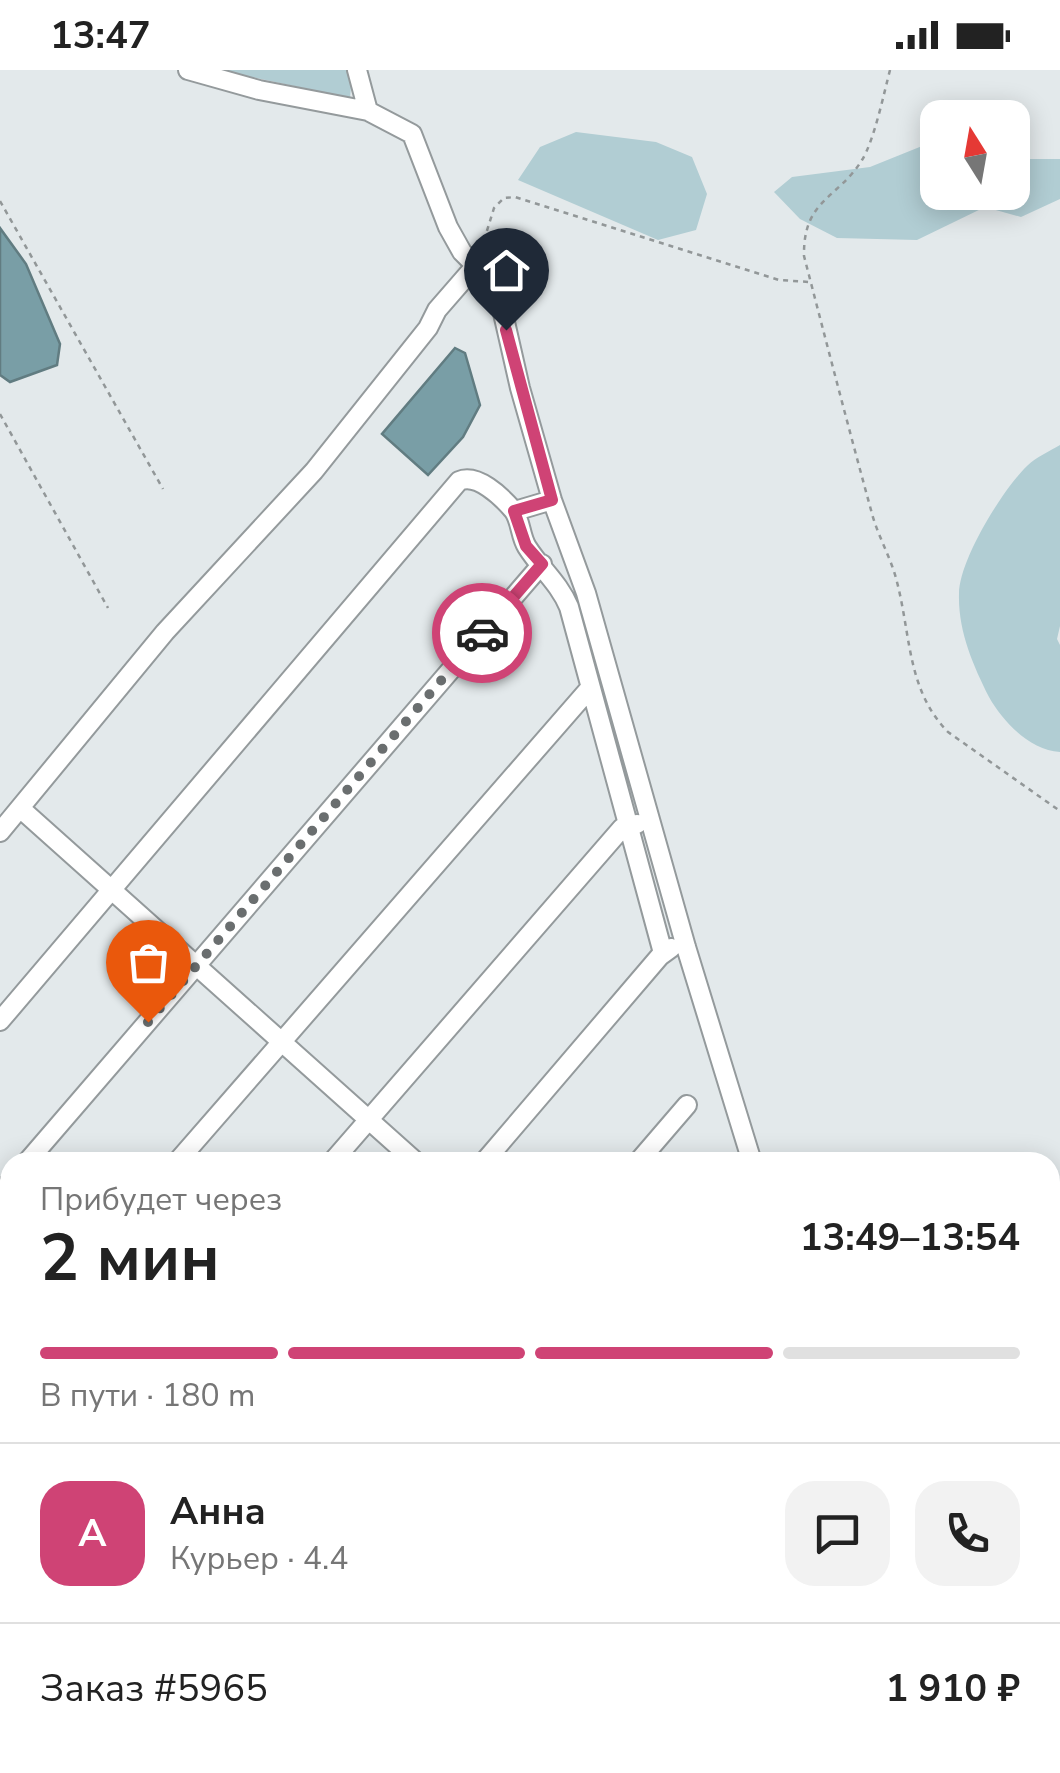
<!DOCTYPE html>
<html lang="ru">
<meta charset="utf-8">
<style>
body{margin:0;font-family:"Nunito Sans",sans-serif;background:#f2f2f2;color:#222;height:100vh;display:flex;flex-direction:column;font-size:38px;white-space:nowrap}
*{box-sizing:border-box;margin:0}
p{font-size:32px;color:#767676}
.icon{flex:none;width:55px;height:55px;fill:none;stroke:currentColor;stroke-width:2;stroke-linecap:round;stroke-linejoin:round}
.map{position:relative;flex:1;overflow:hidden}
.panel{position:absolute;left:0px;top:1082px;width:1060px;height:622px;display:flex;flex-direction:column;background:#fff;border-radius:30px 30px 0 0;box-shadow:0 5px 25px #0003}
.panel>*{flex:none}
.needle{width:65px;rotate:349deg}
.buttons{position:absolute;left:920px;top:30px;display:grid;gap:20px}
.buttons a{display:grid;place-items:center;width:110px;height:110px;border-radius:20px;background:#fff;box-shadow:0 5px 25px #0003;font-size:50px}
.pin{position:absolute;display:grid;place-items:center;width:85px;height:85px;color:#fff;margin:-102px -42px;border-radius:50% 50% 50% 0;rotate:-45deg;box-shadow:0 0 10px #0007}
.pin .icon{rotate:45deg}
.courier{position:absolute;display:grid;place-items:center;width:100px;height:100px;margin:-50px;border:8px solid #cf4375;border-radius:50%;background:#fff;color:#222;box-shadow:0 2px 12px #0007}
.head em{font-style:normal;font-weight:700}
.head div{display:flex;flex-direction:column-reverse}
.head{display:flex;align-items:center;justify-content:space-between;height:170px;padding:0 40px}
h1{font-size:65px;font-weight:700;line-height:75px}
.bar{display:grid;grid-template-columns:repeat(4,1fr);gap:15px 10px;align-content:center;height:120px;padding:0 40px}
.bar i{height:12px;border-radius:8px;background:#e0e0e0}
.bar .current{background:#cf4375}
.bar p{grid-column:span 4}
.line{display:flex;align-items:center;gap:25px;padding:0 40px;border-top:2px solid #e0e0e0}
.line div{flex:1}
.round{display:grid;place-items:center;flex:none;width:105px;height:105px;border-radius:30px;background:#f2f2f2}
.status{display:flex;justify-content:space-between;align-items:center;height:70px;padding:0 50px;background:#fff;direction:ltr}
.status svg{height:28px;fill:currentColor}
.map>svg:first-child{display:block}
</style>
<div class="status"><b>13:47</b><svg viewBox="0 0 49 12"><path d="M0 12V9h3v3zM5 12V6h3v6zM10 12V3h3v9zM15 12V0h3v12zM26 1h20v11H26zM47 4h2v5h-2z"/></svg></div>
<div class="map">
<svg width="1060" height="1703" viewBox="0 0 1060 1703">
<rect width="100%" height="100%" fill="#e3e9eb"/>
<!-- green -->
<path fill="#b1cdd3" d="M219,0H349L352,5L350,28Z
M576,62L656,72L692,87L707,124L696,160L658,170L518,110L540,77Z
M937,70L938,122H1012L1013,89H1060V129L1021,147L985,137L917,170L837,168L800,149L774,122L792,107L870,97Z
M1060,375V556L1057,569L1060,575V682C1030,680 1003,652 989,627C973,595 958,561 959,524C959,490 1003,419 1027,396C1036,387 1050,381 1060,375Z"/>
<!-- water -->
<path fill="#799ea6" stroke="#617c81" stroke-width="2.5" d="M0,158L26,194L60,274L57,295L10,312L0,305Z
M455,278L465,283L480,335L463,367L428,405L382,364Z"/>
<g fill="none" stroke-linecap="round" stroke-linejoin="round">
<!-- minor casing -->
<g stroke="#949a9c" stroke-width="22">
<path id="minor" d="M188,0L259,20L368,41
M357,0L368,41L412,64L448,157L462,182L488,208L500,230L520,318L552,430L586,523L686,877L752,1092
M515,441L552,430
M20,738L416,1092
M0,762L165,562L314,401L428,258L437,240L477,194
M0,951L459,411C477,403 501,426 513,440C521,450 520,466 527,477C541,499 559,513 569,537L663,883
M27,1092L542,494
M177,1092L590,618
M332,1092L622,758L637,754
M484,1092L660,886L671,878
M638,1092L687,1035
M0,1124L10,1112
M0,1184L10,1193
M0,1288L10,1297
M0,1455L10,1464
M0,1625L10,1634
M78,1695L86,1703
M267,1695L276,1703
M455,1695L464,1703
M570,1695L578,1703
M922,1695L924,1703
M49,1703L56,1695
M718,1703L725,1695
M872,1703L879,1695"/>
</g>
<!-- path -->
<path stroke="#929798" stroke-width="2.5" stroke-dasharray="5 5" stroke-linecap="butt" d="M890,0C884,23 874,71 862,90C838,129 803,129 804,186C826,271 848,356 871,440C877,465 891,487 897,512C911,566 907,620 948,662L1060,741
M0,131L163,419
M481,180L494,138L504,128L515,127L779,210L809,212
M0,344L108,538"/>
<!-- minor -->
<use href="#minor" stroke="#fff" stroke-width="18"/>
</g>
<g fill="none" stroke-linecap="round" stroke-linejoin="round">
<!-- done -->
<path stroke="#6a6e6f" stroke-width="10" stroke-dasharray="0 18" d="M148,952L482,563"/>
<!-- route -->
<path stroke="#cf4375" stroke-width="12" d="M482,563L542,494L526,476L514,441L552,430L506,260"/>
</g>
</svg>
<div class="buttons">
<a><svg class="needle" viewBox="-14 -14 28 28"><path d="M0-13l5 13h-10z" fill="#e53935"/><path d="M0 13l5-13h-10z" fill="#767676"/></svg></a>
</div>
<div class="pin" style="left:148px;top:952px;background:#ea580c"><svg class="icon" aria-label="bag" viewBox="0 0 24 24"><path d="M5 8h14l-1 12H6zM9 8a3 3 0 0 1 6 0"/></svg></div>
<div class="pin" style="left:506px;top:260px;background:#1f2937"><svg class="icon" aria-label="home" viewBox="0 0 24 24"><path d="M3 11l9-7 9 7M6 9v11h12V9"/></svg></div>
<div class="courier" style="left:482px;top:563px"><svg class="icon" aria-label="car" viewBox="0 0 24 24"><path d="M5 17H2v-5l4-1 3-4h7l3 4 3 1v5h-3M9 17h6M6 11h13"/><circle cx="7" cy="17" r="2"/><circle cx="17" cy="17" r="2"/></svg></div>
<section class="panel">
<div class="head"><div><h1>2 мин</h1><p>Прибудет через</p></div><em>13:49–13:54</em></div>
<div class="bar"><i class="current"></i><i class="current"></i><i class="current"></i><i></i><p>В пути · 180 m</p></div>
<div class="line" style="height:180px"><b class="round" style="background:#cf4375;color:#fff">А</b><div><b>Анна</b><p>Курьер · 4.4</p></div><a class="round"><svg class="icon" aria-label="chat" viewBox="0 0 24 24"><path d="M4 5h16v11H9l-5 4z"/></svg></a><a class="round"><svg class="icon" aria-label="phone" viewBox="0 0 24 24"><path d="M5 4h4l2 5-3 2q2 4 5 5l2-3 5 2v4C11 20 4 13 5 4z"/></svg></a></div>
<div class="line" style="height:130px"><div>Заказ #5965</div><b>1 910 ₽</b></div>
</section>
</div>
